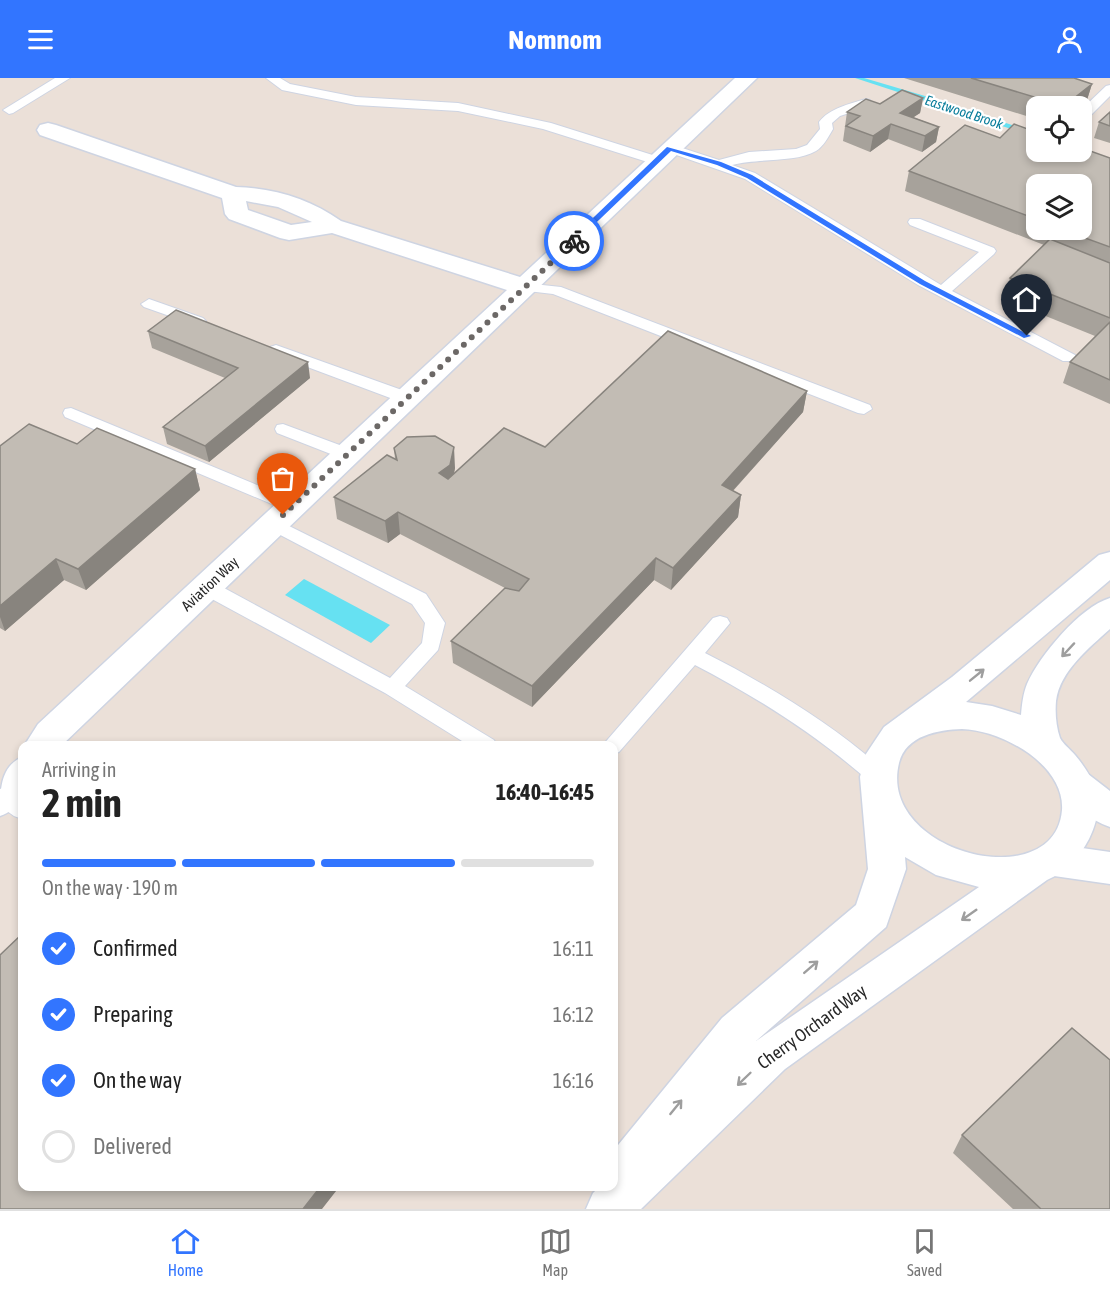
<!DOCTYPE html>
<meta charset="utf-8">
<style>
body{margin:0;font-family:"Asap Condensed",sans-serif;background:#f6f6f6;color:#222;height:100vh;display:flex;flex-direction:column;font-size:22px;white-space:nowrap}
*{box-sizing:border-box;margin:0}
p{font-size:20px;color:#767676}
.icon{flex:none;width:33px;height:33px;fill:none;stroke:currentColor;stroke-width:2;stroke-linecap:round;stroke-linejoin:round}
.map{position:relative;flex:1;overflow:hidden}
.details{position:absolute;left:18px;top:663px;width:600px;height:450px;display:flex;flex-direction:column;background:#fff;border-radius:12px;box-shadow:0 3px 9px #0003}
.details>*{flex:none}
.fabs{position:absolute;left:1026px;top:18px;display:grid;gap:12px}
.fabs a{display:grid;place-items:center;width:66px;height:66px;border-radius:12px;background:#fff;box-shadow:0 3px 9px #0003;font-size:30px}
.pin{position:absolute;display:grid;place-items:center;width:51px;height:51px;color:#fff;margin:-62px -26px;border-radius:50% 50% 50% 0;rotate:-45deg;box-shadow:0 0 6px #0007}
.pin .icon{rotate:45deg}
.courier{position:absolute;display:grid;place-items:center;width:60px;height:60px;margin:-30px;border:4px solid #3275ff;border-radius:50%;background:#fff;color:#222;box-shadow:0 2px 8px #0007}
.overview em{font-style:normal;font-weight:700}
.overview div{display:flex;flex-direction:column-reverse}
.overview{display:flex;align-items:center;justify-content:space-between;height:102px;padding:0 24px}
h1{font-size:39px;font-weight:700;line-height:45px}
.bar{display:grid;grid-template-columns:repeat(4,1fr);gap:9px 6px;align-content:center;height:72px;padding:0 24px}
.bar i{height:8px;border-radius:4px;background:#e0e0e0}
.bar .selected{background:#3275ff}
.bar p{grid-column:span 4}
ol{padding:0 24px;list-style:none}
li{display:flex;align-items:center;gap:18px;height:66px}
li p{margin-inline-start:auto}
li .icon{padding:6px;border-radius:50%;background:#3275ff;color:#fff;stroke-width:4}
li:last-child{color:#767676}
li i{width:33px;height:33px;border:3px solid #e0e0e0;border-radius:50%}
header{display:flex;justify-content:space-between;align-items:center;height:78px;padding:0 24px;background:#3275ff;color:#fff;font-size:27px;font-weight:700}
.dock{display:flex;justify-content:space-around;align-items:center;height:84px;border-top:2px solid #e0e0e0;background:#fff;font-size:16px;color:#767676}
.dock a{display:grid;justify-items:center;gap:3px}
.dock .selected{color:#3275ff}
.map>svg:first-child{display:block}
</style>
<header><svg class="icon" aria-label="menu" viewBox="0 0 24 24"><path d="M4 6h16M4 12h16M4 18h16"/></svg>Nomnom<svg class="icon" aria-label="person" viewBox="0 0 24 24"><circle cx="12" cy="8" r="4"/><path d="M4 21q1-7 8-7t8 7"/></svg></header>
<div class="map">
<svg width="1110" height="1131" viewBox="0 0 1110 1131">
<rect width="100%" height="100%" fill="#ebe0d8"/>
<!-- water -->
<path fill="#66e1f2" d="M304,501L390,547L371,565L285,517Z"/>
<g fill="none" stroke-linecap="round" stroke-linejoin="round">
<!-- stream -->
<path fill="#66e1f2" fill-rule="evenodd" d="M855,0H864L925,18L1036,55V59Z"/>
<!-- lane casing -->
<g stroke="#ced4e2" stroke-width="2">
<path id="lane" d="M55,0H70L13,35L9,36L3,32Z
M266,0H280L290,6L356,19L458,25L551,45L662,80L664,83L657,87L543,51L458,33L356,27L282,12Z
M1110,7V18L1087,41L1082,42V31L1106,8Z
M866,21L870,22L872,25L870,28L840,38L832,45L833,51C829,58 823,69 816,73C796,85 756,80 732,87L755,95L941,207L979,174L910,147L908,144L910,141H920L994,170L996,173L994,176L952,213L1075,277L1077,280L1075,283H1063L918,207L745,101L665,73L663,70L670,66L719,82L749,74L796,71L807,67L820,51L819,44C830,30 849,26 866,21Z
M524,205L561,209L870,327L872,331L864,336L858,335L553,216L519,212L517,209Z
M149,221L203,240L206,243L198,248L144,229L141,226Z
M276,267L413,316L415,320L407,325L401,324L270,275L268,272L270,269Z
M71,330L298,424L301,428L298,432H286L65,339L63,335L65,331Z
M283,346L353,372L356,376L353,380H341L277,355L275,351L277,347Z
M273,440L426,516L445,545L438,572L405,608L494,662L497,668H470L385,615L199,514L197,509L199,504L206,502L213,504L390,600L422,565L425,545L412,526L267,450L264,446L267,442Z
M720,538L727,540L730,545L705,575C770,608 831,645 885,693L889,699L885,705L878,707L871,705C817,657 758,620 695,587L619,674L614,676V668H602L713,540Z
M3,710L22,721V741L14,738L0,728V711Z"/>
</g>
<!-- street casing -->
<g stroke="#ced4e2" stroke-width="3">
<path id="street" d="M735,0H757L61,668H24L38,646L507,212L332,155L289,162L280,160L229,141L225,136L222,120L40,57L37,52L40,47L48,45L56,47L236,109C274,110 310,121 341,143L520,199ZM246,123L278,129L312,144L291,147L248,132Z
M22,679C25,704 28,728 0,738C0,712 0,689 22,679Z
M1075,692L1088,696L1110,713V749C1090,742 1067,725 1057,706L1062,696Z
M1054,766L1110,774V806L1054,798L1041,793L1035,782L1041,771Z"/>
</g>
<!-- secondary casing -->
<g stroke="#ced4e2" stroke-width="3">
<path id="secondary" d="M1110,474V502L966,624L992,628L1021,637C1022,626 1023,616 1027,606C1040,577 1080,529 1110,520V551C1089,570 1060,593 1056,623C1055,635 1056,648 1060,660C1063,666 1070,671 1075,677C1098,704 1105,729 1089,761C1079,780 1067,793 1047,802L785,991L641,1131H586L593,1115L600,1108H614V1072L722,940L856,827L868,791L860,699L866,676L884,649L952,599L1099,477ZM962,651C1001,652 1065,686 1062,732C1055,819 877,775 899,685C906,657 938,652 962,651ZM905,779L936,797L979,809L756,963L886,849L906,791Z"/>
</g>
<!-- lane -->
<use href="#lane" fill="#fff" fill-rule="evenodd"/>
<!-- street -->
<use href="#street" fill="#fff" fill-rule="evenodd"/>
<!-- secondary -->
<use href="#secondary" fill="#fff" fill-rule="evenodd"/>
</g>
<!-- wall -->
<path fill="#a7a29b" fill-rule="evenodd" d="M904,0H1074L1092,6L1086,25L1082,28H1036V41Z
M923,20L920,35L913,39L939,49L936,64L922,74L888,61L870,74L843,63L847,34L880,26Z
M1110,34V65L1094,60L1099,44Z
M1000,60L1110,80V326L1063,305L1070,284L1095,258L1004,221L1010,200L1044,167L905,113L909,93ZM1036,106L1082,152H1036Z
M148,253L310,300L209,384L167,366L163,349L225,300L152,270Z
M807,313L803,334L733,413L741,417L738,439L671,512L654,502L532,629L453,585L451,563L505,510L400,456L388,465L337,441L334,419L395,381L394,370L455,390L454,396L545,369Z
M77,366L195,391L200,412L86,512L64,502L5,553L0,550V368Z
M962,1057L1110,1131H1013L953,1075Z"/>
<!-- shaded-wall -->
<path fill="#88847e" d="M1092,6L1086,25L1082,29L1064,28Z
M923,20L920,35L899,49L900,35Z
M891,46L888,61L870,74L873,58Z
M939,49L936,64L922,74L925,58Z
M308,284L310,300L209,384L205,368Z
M807,313L803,334L719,428L722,407Z
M454,369L455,390L451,409L439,395Z
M195,391L200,412L86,512L78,491Z
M741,417L738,439L671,512L673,490Z
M398,434L400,456L388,465L385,443Z
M656,480L654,502L532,629V608Z
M56,481L64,502L5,553L0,539V528Z
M321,1108H340L322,1131H303Z"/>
<!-- building -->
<path fill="#c2bcb4" stroke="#88847e" stroke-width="1.5" d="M971,0H1074L1092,6L1064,28Z
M902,12L923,20L900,35L939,49L925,58L891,46L873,58L846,48L860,38L847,34L866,21L880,26Z
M1110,34V48L1099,44Z
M1014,46L1036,54V74H1082V70L1110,80V169L1063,152H1082V106H1036V141L909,93L965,47L1000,60Z
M1050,161L1110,185V240L1010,200Z
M176,232L308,284L205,368L163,349L238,290L148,253Z
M1110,244V302L1070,284Z
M668,253L807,313L722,407L741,417L673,490L656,480L532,608L451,563L505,510L519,513L529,501L398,434L385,443L334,419L387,377L397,382L394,370L407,359L435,358L454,369L450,387L439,395L448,401L504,350L545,369Z
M29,346L77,366L97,350L195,391L78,491L56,481L0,528V368Z
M22,856V1108H321L303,1131H0V877Z
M1072,950L1110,982V1131H1041L962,1057Z"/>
<!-- one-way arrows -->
<defs><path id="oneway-shaft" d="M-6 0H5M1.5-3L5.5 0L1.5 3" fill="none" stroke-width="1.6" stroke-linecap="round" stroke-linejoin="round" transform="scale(1.5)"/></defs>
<g stroke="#9e9e9e">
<use href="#oneway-shaft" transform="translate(1068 572) rotate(133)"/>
<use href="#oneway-shaft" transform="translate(977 597) rotate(-39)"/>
<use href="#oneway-shaft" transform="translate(969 837) rotate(145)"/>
<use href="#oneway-shaft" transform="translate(811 889) rotate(-41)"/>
<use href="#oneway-shaft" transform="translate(744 1001) rotate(136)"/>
<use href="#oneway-shaft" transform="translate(676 1029) rotate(-51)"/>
</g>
<!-- route -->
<path fill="#3275ff" d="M667,69L721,84L752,97L925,203L1031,258L1024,260L920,206L747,100L717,87L671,73L576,164H571V161Z"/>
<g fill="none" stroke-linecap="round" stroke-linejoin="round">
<!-- done -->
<path stroke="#6c6866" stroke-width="6" stroke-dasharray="0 10.8" d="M283,437L574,163"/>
</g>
<g text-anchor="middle" stroke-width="4.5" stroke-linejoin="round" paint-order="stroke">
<!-- far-water labels -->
<g font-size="14" font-style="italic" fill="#097d9b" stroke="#fff">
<text transform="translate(964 34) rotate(18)" y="5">Eastwood Brook</text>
</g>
<!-- street labels -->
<g font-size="15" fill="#282828" stroke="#fff">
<text transform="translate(210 506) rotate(-43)" y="5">Aviation Way</text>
</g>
<!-- near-street labels -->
<g font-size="18" fill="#282828" stroke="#fff">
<text transform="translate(812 949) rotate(-36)" y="6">Cherry Orchard Way</text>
</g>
</g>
</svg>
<div class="fabs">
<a><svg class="icon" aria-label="locate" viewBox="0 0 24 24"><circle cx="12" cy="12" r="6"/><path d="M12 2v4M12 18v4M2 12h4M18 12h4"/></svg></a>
<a><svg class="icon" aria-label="layers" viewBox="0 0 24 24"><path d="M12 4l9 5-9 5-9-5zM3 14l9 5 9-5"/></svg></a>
</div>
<div class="pin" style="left:283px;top:437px;background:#ea580c"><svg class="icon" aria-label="bag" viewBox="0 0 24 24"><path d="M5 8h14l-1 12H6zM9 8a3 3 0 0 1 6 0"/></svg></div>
<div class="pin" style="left:1027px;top:258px;background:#1f2937"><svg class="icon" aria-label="home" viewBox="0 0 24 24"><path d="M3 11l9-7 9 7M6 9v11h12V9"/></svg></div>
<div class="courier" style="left:574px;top:163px"><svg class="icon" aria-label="bike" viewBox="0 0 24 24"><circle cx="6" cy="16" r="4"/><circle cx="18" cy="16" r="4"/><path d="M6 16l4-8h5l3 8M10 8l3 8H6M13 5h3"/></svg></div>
<section class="details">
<div class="overview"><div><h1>2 min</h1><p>Arriving in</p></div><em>16:40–16:45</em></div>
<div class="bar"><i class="selected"></i><i class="selected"></i><i class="selected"></i><i></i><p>On the way · 190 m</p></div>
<ol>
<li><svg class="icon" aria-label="check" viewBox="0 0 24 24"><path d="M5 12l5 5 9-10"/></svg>Confirmed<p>16:11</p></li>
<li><svg class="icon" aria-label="check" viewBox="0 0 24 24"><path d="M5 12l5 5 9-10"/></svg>Preparing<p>16:12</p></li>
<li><svg class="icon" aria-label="check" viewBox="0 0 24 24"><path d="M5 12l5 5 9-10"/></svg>On the way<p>16:16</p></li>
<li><i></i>Delivered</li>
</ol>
</section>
</div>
<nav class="dock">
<a class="selected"><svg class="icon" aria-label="home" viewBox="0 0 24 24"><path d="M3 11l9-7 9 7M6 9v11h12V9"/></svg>Home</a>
<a><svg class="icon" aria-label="map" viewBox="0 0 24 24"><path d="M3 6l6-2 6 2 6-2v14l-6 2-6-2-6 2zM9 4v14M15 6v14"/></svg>Map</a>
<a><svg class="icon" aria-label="saved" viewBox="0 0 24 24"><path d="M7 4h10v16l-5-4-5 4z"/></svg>Saved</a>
</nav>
